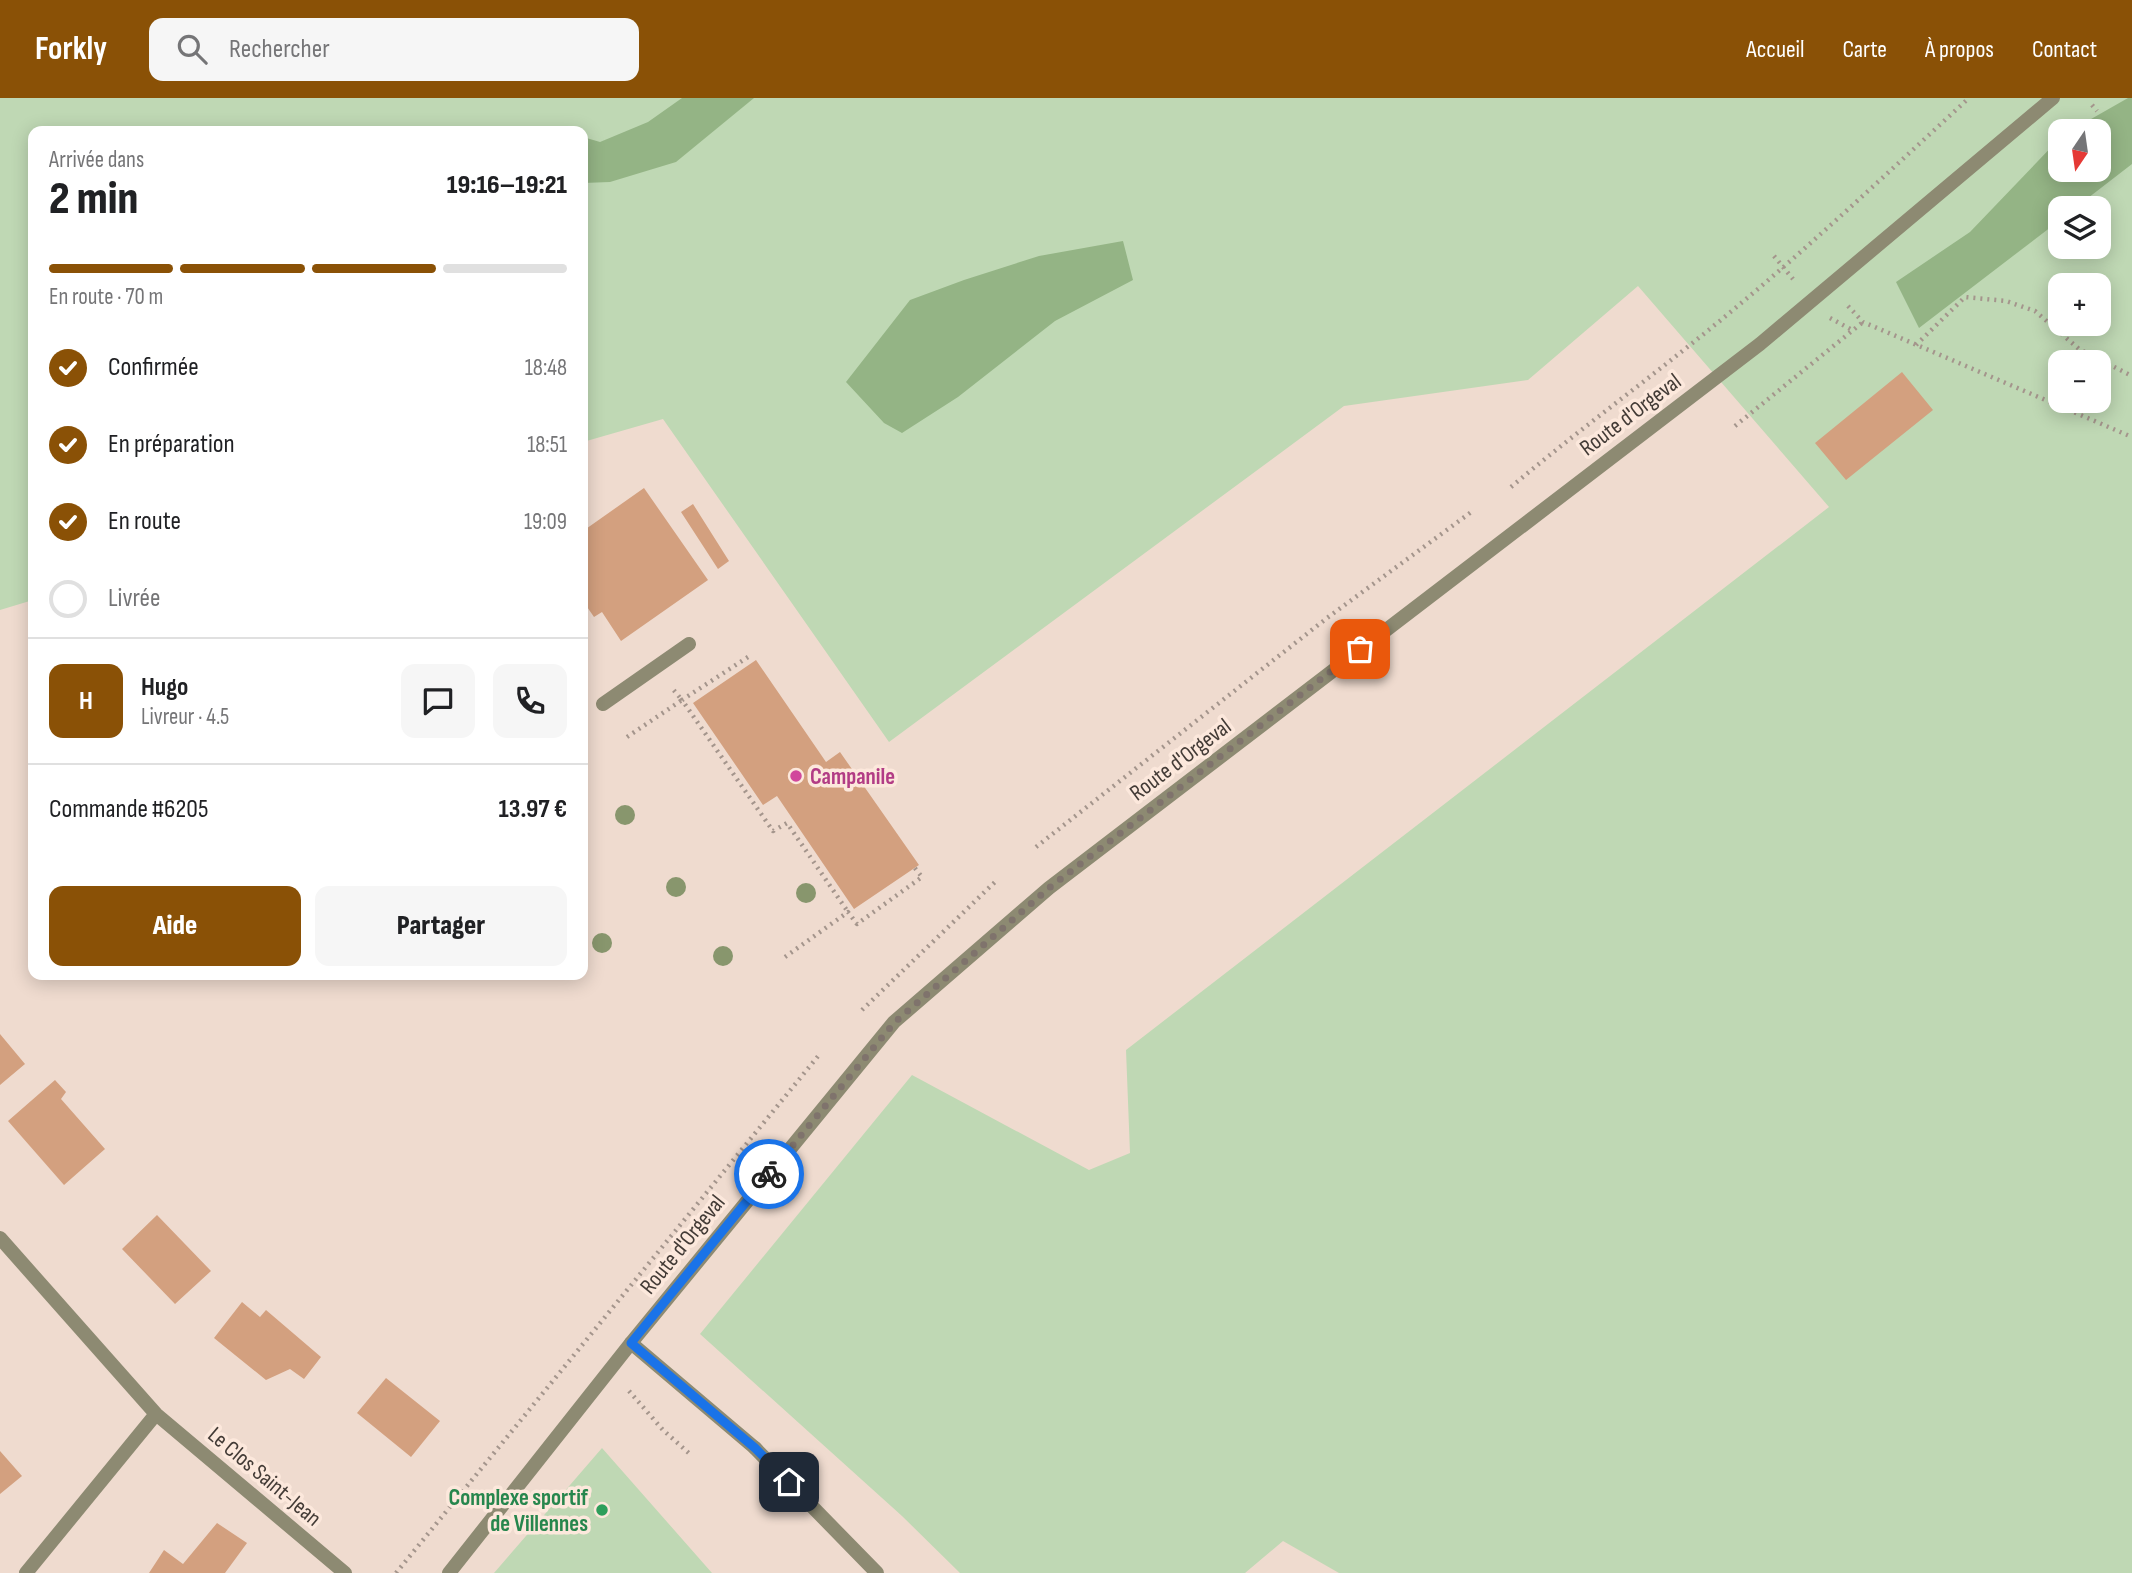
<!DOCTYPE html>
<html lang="fr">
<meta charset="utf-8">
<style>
body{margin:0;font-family:"Sofia Sans Condensed",sans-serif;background:#f6f6f6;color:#202124;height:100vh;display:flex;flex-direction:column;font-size:26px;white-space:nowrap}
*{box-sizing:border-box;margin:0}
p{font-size:23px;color:#757577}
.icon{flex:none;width:38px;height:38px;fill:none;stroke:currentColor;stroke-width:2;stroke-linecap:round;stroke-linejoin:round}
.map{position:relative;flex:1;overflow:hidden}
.side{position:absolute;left:28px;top:28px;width:560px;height:854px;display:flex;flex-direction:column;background:#fff;border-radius:14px;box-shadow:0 4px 18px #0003}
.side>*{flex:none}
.needle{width:46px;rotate:193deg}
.controls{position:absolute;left:2048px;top:21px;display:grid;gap:14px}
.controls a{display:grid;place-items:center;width:63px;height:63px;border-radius:14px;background:#fff;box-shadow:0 4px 18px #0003;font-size:35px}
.pin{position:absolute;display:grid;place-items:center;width:60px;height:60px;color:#fff;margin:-30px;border-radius:14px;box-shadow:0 4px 10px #0006}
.courier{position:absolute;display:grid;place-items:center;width:70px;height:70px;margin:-35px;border:5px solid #1a73e8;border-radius:50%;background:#fff;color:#222;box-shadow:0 2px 9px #0007}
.overview em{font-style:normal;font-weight:800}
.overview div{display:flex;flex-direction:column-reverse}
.overview{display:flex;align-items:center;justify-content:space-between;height:119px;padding:0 21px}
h1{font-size:46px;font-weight:800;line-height:52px}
.bar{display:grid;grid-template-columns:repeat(4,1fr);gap:10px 7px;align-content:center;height:84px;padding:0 21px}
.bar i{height:9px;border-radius:5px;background:#e0e0e0}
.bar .active{background:#8a5106}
.bar p{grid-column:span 4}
.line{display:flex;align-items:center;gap:18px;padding:0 21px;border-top:2px solid #e0e0e0}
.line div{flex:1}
.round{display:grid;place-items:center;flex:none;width:74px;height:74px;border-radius:14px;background:#f6f6f6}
ol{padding:0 21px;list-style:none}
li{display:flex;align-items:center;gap:21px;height:77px}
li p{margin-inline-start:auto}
li .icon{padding:7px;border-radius:50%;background:#8a5106;color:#fff;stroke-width:4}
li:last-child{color:#757577}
li i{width:38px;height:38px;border:4px solid #e0e0e0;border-radius:50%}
.primary-button{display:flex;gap:14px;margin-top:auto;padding:14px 21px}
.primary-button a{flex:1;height:80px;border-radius:14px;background:#8a5106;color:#fff;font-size:28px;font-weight:800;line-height:80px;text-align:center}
.primary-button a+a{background:#f6f6f6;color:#202124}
header{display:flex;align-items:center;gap:42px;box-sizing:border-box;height:98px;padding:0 35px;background:#8a5106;color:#fff}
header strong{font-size:33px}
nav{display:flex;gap:38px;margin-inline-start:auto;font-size:24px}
.search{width:490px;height:63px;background:#f6f6f6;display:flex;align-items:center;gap:18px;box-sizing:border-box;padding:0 24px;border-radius:14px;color:#757577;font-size:26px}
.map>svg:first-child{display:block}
</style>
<header>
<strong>Forkly</strong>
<div class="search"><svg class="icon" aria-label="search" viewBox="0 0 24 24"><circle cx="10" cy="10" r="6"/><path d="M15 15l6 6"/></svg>Rechercher</div>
<nav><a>Accueil</a><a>Carte</a><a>À propos</a><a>Contact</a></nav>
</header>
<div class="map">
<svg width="2132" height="1475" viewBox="0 0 2132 1475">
<rect width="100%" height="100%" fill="#efdbcf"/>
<!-- green -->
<path fill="#bfd8b4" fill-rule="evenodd" d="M0,0H2132V1475H1339L1283,1443L1245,1475H960L902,1418L700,1236L912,977L1089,1072L1130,1055L1126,952L1829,409L1638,188L1528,282L1344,308L889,644L663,321L583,344V33H33V502L0,512ZM2060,33H2098V72H2060ZM2060,110H2098V149H2060ZM2060,187H2098V226H2060ZM2060,264H2098V303H2060Z
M602,1350L712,1475H494Z"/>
<!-- forest -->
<path fill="#94b485" d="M682,0H754L676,64L610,84L583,85V39L600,44L648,24Z
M2128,0H2132V66L2075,110H2060V122L1919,230L1896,184L1970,134L2060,40V72H2098V33H2070Z
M1123,143L1133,182L1055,223L958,299L902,335L884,325L846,284L910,202L964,182L1039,158Z"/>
<!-- building -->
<path fill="#d3a07f" d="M1902,274L1933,312L1846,382L1815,345Z
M644,390L708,482L621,543L602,514L594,519L583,503V498L588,494L583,486V433Z
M693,406L729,463L718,471L681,414Z
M756,562L826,664L840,654L919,767L854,811L777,698L763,707L693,605Z
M0,936L25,966L0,987Z
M55,982L66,994L61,1001L105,1051L64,1087L8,1023Z
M157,1117L211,1173L175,1206L122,1151Z
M242,1204L260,1219L266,1212L321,1259L304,1281L290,1271L266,1282L214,1240Z
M386,1280L440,1323L411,1359L357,1315Z
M0,1353L22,1378L0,1396Z
M217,1425L247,1445L225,1475H149L164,1452L183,1466Z"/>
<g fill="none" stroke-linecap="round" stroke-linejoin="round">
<!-- path -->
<path stroke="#a4958c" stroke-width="4.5" stroke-dasharray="2 5" stroke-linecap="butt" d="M2092,7L2097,13
M1774,158L1793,181
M1848,208L1863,224L2132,339
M1830,220L1854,233
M1916,247L1965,199L2006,203L2035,213L2079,251L2132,278
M1735,328L1863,224
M1511,389C1576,334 1645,284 1711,230C1800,158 1884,78 1969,0
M748,559L682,602L773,733L787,725L848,814
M627,639L682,602L671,589
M1036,749L1327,520L1474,412
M785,859L848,814L857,826L922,779L914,769
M862,912L996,783
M629,1293L663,1332L691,1357
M396,1475L819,957"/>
<!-- service -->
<path stroke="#8d8a72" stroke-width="14" d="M603,606L689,546
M631,1245L755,1350"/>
<!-- minor -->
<path stroke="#8d8a72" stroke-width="14" d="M0,1140L156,1316L345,1475
M755,1350L877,1475
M26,1475L156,1316"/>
<!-- tertiary -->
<path stroke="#8d8a72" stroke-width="14" d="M449,1475L631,1245L894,924L1049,790L1760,246L2053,0"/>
</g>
<!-- trees -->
<g fill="#88966d">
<circle cx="625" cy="717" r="10"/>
<circle cx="676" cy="789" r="10"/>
<circle cx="806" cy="795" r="10"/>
<circle cx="602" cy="845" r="10"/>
<circle cx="723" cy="858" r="10"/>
</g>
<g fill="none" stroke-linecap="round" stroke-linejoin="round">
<!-- done -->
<path stroke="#7f736c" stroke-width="7" stroke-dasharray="0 12.6" d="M769,1076L894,925L1049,790L1360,551"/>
<!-- route -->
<path stroke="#1a73e8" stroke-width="9" d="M769,1076L631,1245L755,1350L789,1384"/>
</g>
<!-- markers -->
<circle fill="#d1479c" stroke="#fce8dc" stroke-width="2.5" cx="796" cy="678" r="7"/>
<circle fill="#2e9e5b" stroke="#fce8dc" stroke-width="2.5" cx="602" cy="1412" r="7"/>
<g text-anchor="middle" stroke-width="7" stroke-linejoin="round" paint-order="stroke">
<!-- street labels -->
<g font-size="23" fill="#433b36" stroke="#fce8dc">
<text transform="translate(1630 316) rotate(-37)" y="8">Route d'Orgeval</text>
<text transform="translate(1180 661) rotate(-37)" y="8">Route d'Orgeval</text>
<text transform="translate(682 1146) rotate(-51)" y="8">Route d'Orgeval</text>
<text transform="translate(265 1378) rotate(40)" y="8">Le Clos Saint-Jean</text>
</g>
<!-- hotel labels -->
<g font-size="23" font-weight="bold" fill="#b23c85" stroke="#fce8dc" text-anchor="start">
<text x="810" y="686">Campanile</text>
</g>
<!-- leisure labels -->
<g font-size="23" font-weight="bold" fill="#27864d" stroke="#fce8dc" text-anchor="end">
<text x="588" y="1407">Complexe sportif<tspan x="588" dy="26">de Villennes</tspan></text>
</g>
</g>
</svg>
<div class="controls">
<a><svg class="needle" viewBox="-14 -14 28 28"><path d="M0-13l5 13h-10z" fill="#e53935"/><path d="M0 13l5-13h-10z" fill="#757577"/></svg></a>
<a><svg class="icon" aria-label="layers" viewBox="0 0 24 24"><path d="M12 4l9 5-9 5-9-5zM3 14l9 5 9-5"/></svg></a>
<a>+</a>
<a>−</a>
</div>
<div class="pin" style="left:1360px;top:551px;background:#ea580c"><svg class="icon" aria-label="bag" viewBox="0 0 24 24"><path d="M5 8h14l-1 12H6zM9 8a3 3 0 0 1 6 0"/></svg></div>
<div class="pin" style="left:789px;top:1384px;background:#1f2937"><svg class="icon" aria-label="home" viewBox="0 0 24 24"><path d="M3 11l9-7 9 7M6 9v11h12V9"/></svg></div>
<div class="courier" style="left:769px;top:1076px"><svg class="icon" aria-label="bike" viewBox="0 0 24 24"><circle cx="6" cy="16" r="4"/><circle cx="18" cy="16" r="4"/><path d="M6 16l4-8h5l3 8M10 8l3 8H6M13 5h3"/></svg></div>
<section class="side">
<div class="overview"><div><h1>2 min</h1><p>Arrivée dans</p></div><em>19:16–19:21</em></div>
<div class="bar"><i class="active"></i><i class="active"></i><i class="active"></i><i></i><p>En route · 70 m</p></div>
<ol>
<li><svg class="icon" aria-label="check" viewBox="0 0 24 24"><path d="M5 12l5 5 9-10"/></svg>Confirmée<p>18:48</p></li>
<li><svg class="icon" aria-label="check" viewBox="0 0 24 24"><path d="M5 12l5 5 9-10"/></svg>En préparation<p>18:51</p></li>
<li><svg class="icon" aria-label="check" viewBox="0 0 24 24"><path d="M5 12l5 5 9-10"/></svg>En route<p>19:09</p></li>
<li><i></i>Livrée</li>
</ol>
<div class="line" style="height:126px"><b class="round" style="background:#8a5106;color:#fff">H</b><div><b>Hugo</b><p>Livreur · 4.5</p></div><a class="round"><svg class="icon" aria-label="chat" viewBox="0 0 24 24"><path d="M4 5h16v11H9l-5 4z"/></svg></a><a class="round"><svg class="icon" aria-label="phone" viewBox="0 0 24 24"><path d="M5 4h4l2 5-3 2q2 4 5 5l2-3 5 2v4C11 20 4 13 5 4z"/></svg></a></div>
<div class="line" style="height:91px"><div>Commande #6205</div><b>13.97 €</b></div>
<div class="primary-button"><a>Aide</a><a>Partager</a></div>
</section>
</div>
